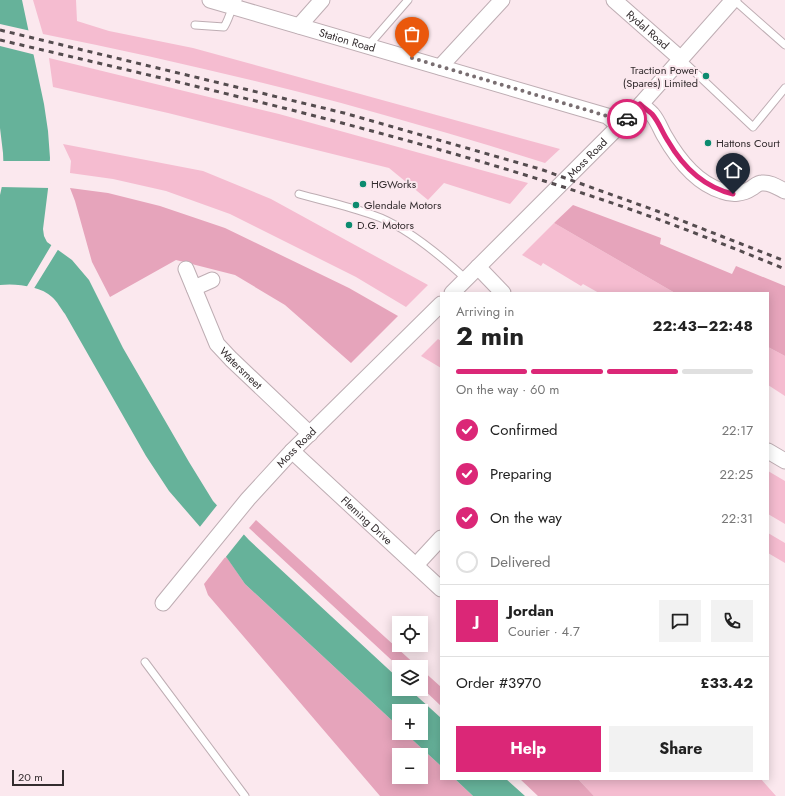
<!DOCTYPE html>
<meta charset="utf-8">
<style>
body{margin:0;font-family:Jost,sans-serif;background:#f2f2f2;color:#222;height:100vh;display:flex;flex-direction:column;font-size:15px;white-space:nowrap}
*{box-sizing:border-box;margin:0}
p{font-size:13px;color:#767676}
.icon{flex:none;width:22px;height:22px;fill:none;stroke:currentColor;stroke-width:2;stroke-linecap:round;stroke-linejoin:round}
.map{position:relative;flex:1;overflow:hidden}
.details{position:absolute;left:440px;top:292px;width:329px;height:488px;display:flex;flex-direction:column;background:#fff;border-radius:0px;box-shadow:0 2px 10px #0003}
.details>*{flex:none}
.controls{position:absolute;left:392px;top:616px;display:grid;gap:8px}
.controls a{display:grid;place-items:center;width:36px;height:36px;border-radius:0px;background:#fff;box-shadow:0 2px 10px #0003;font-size:20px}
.scale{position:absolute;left:12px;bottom:10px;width:52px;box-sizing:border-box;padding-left:4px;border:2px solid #332c2e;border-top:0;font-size:11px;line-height:14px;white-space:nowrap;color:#332c2e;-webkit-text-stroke:3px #fbe8ee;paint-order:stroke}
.pin{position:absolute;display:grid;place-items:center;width:34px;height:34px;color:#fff;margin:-41px -17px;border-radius:50% 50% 50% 0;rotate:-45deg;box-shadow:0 0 4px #0007}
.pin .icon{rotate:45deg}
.courier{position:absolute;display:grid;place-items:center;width:40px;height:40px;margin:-20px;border:3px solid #db2777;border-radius:50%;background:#fff;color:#222;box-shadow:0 1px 5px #0007}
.head em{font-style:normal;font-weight:700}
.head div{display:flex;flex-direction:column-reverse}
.head{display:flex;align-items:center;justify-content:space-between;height:68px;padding:0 16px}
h1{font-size:26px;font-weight:700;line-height:30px}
.bar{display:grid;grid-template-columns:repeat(4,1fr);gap:6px 4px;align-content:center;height:48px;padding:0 16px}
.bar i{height:5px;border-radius:3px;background:#e0e0e0}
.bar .current{background:#db2777}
.bar p{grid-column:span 4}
.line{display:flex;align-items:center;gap:10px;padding:0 16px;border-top:1px solid #e0e0e0}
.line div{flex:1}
.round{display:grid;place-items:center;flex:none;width:42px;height:42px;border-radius:0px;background:#f2f2f2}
ol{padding:0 16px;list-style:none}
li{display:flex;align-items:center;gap:12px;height:44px}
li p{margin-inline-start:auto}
li .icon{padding:4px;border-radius:50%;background:#db2777;color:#fff;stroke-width:4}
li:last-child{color:#767676}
li i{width:22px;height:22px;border:2px solid #e0e0e0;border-radius:50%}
.button{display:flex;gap:8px;margin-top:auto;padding:8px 16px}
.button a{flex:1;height:46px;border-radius:0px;background:#db2777;color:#fff;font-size:16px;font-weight:700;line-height:46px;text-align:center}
.button a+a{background:#f2f2f2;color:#222}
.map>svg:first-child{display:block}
</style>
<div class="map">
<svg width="785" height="796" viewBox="0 0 785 796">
<rect width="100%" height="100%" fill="#fbe8ee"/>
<!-- green -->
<path fill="#f5bcd0" d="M33,0H76L77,21L109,31L193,48L560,149L545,163C506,151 466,138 426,127C300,90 172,60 43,34Z
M49,58L279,114L528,183L510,204L444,183L428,200L389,168L168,113L53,87Z
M63,144L203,171L271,199L428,285L406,307L356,277L230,214L166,191L113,179L70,173L71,161Z
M554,223L675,293H599L583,284L581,286L543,263L541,266L522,255Z
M438,339L441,341V368L421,356Z
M768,347L785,356V396L768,385Z
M768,471L785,481V524L768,514Z
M768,533L785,543V563L768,553Z
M578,779H761L776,796H594Z"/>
<!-- forest -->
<path fill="#e6a4bb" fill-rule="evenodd" d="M70,188L108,193L160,206L225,228L349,288L398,316L351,363L285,305L235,275L176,260L110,297L92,262L75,201Z
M573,205L661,238L660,244L732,274L736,266L785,286V356L768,347V293H675L554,223Z
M256,520L418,667H399L249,528Z
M226,556L245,584L399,727V733H405L441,766V779H455L473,796H380L208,595L204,584ZM399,755H421V777H399Z
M421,669L441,687V706L421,687Z
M520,779H578L594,796H538Z"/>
<!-- water -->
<path fill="#66b29a" d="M0,0H22L44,104L48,131L50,158L48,189L43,229L44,236L47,242L72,260L89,280L123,348L189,462L213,501L249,540L399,679V689H409L441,718V766L405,733H421V711H399V727L245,584L227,558L169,491L146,456L65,314C61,309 57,301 52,297C41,286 15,283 0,285V195L4,177L3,153L0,128Z
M455,779H506L525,796H473Z"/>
<!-- pier -->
<path fill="#fbe8ee" d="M0,24L31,31L36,55L0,46Z
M1,161H52L50,188L0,187L2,177Z
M52,244L59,248L33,290L27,289L26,288Z
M218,504L245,533L225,558L199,528Z"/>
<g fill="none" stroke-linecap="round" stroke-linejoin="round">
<!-- service casing -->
<g stroke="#beadb3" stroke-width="9">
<path id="service" d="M734,0L785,45
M195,25L224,27C230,18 230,8 238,0
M368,46L408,0
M681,59L753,127L785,88
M299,194C324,201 349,206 373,215C406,226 441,256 466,279
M145,662L245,796"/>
</g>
<!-- minor casing -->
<g stroke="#beadb3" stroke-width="17">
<g id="minor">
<path id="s1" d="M210,0L607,116L619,126"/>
<path id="s2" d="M614,0L681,59"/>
<path d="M299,26L322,0"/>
<path d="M440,67L502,0"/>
<path d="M641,104C644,107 649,111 652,114C658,121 660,128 664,135C677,158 696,183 722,191C732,195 743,194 752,188C755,186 758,183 762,183C770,182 779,188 785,191"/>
<path d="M478,267L503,293"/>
<path id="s3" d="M186,269L217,344L231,359L310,434"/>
<path d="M194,288L212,280"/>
<path id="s4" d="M452,293L641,104L733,0"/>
<path id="s5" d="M292,451L441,589"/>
<path d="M768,451L785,461"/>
<path d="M416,565L441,538"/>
<path id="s6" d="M163,603L248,499L292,451L441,304"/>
</g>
</g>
<!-- service -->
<use href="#service" stroke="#fff" stroke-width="7"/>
<!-- minor -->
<use href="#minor" stroke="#fff" stroke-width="15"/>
<!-- rail -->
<path stroke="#554c4f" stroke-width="3" stroke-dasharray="5 5" stroke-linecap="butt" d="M0,30L344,113L540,169L657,211L785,261
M0,40C196,86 393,131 585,194C653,216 719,242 785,269"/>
</g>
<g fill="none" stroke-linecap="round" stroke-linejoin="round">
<!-- done -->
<path stroke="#796e71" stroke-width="4" stroke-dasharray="0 7.2" d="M412,58L607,116L619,126L627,119"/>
<!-- route -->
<path stroke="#db2777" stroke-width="5" d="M627,119L640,104C644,108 649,111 652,114C659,122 662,132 668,141C683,167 703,187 733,194"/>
</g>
<!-- markers -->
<g fill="#0c8b6f" stroke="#fbe8ee" stroke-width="1.5">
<circle cx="706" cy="76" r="4"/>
<circle cx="708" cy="143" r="4"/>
<circle cx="363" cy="184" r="4"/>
<circle cx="356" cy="205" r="4"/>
<circle cx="349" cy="225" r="4"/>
</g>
<g text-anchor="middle" stroke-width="4" stroke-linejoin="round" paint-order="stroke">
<!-- street labels -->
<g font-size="11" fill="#332c2e" stroke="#fbe8ee">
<text dy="4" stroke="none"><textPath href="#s2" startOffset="45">Rydal Road</textPath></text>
<text dy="4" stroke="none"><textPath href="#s1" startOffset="143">Station Road</textPath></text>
<text dy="4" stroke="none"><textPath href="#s4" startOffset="191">Moss Road</textPath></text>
<text dy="4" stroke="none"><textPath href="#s3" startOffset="115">Watersmeet</textPath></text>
<text dy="4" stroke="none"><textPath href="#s6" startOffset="205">Moss Road</textPath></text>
<text dy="4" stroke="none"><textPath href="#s5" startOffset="102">Fleming Drive</textPath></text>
</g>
<!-- poi labels -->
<g font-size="11" fill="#332c2e" stroke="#fbe8ee" text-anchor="start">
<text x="698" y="74" text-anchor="end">Traction Power<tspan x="698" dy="13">(Spares) Limited</tspan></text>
<text x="716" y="147">Hattons Court</text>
<text x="371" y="188">HGWorks</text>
<text x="364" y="209">Glendale Motors</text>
<text x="357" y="229">D.G. Motors</text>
</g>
</g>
</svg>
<div class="controls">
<a><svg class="icon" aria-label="locate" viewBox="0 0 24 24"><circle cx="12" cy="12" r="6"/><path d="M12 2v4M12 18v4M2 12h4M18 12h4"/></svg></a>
<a><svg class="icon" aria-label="layers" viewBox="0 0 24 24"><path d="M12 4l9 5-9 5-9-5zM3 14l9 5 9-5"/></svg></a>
<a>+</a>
<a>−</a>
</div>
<div class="scale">20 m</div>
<div class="pin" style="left:412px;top:58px;background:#ea580c"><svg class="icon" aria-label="bag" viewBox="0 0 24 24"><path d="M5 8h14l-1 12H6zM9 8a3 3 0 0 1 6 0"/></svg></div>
<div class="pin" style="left:733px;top:194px;background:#1f2937"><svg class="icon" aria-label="home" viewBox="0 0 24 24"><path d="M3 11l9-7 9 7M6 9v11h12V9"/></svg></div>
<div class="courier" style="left:627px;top:119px"><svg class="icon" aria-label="car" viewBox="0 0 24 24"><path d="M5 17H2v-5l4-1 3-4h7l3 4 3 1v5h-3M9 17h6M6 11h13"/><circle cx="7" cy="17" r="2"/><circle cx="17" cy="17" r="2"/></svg></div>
<section class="details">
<div class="head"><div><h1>2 min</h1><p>Arriving in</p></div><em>22:43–22:48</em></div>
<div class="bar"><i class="current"></i><i class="current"></i><i class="current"></i><i></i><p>On the way · 60 m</p></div>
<ol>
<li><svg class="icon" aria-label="check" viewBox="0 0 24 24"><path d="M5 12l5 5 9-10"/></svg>Confirmed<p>22:17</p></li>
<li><svg class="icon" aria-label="check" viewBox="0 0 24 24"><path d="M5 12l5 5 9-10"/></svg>Preparing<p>22:25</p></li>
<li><svg class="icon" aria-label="check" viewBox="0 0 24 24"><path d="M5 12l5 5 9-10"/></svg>On the way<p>22:31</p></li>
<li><i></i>Delivered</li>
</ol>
<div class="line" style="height:72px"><b class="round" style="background:#db2777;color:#fff">J</b><div><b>Jordan</b><p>Courier · 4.7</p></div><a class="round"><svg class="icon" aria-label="chat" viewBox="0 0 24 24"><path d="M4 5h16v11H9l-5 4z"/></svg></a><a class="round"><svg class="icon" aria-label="phone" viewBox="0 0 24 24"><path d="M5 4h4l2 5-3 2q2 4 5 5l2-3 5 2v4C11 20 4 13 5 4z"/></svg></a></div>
<div class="line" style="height:52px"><div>Order #3970</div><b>£33.42</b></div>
<div class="button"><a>Help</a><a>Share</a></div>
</section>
</div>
